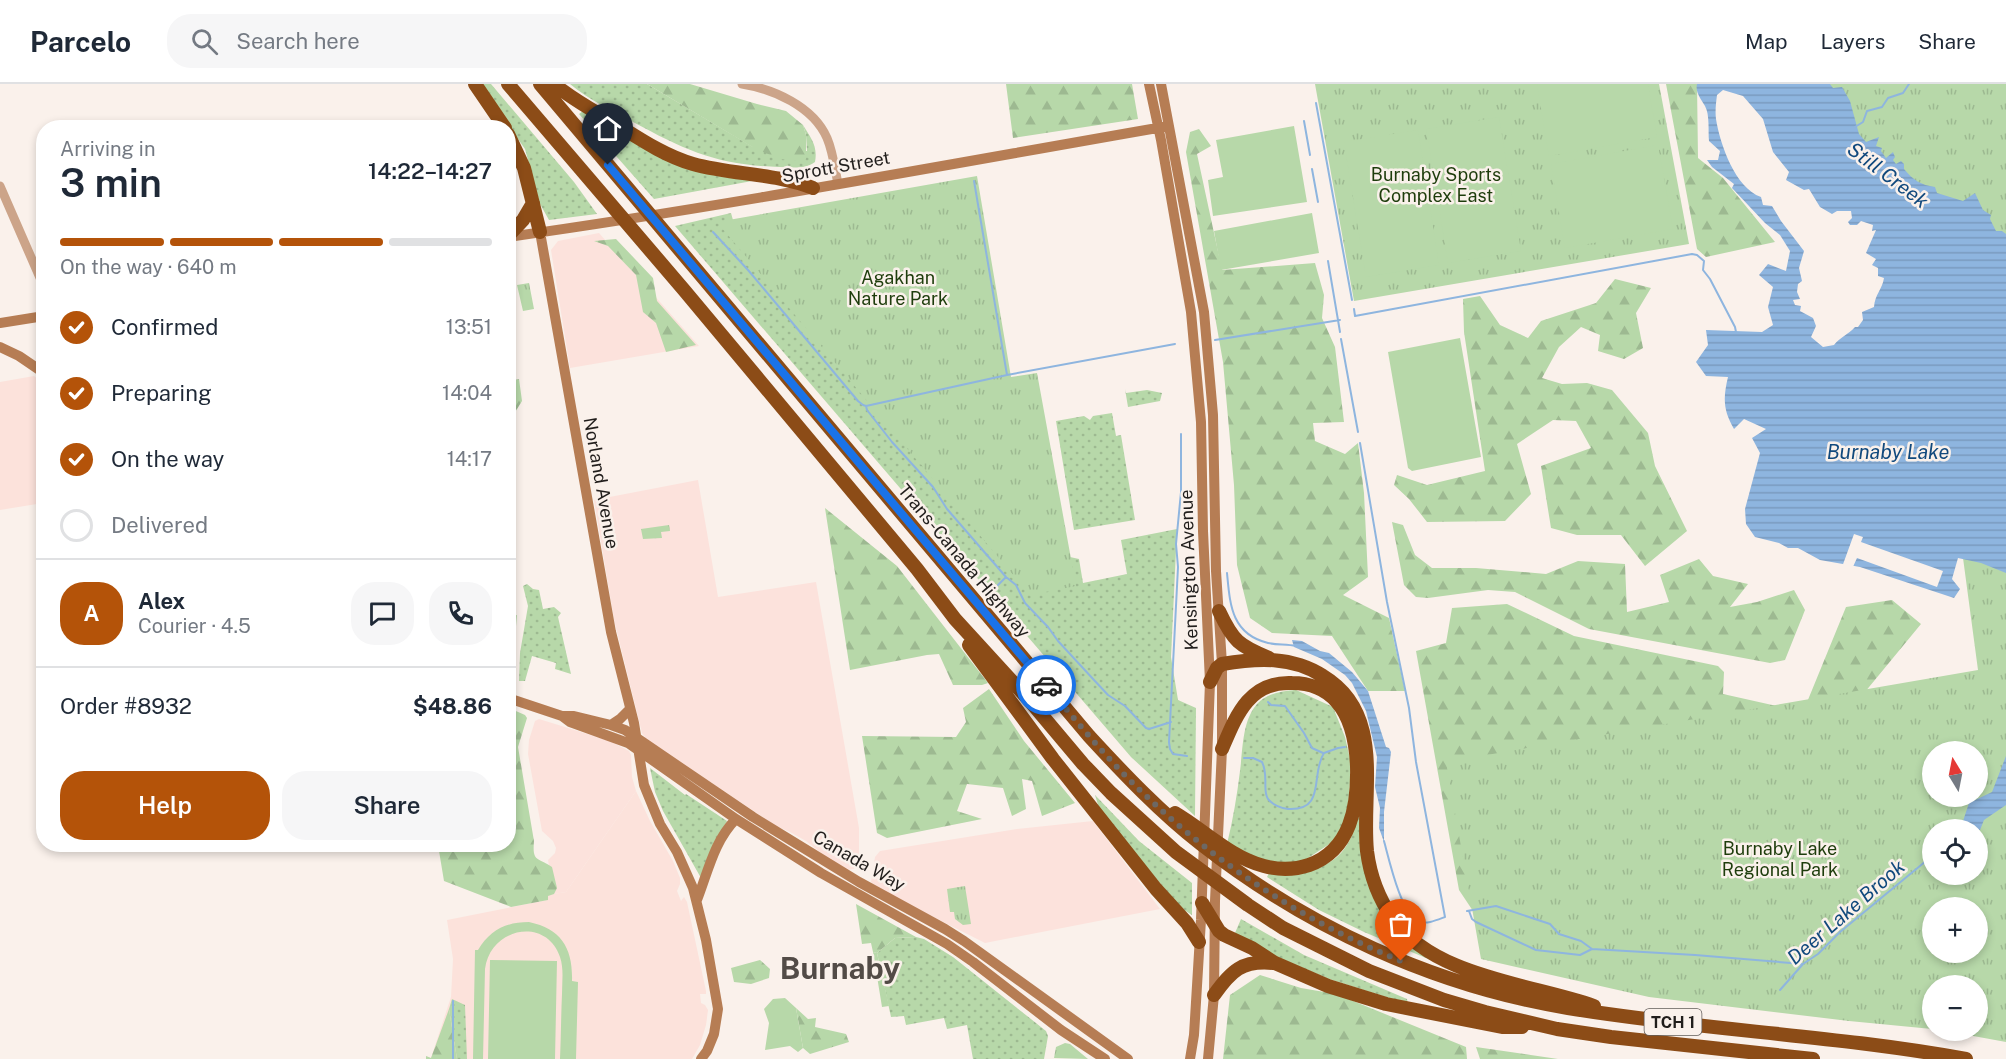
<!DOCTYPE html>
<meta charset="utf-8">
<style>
body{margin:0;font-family:"Public Sans",sans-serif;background:#f6f6f7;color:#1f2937;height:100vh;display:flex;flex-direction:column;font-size:22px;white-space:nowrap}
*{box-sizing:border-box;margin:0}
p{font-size:20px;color:#747a83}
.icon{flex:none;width:33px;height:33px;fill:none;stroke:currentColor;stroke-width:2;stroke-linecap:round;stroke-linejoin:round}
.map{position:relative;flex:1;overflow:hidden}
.drawer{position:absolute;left:36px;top:36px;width:480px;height:732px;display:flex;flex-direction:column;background:#fff;border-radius:24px;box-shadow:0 3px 9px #0003}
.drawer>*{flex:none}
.needle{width:39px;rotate:350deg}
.buttons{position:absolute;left:1922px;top:657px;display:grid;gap:12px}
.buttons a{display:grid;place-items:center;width:66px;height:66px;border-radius:50%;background:#fff;box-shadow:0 3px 9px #0003;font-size:30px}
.pin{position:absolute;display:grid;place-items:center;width:51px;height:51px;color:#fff;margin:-62px -26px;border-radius:50% 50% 50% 0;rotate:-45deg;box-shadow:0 0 6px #0007}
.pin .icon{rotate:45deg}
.courier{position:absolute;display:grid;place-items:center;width:60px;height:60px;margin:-30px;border:4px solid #1a73e8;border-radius:50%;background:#fff;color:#222;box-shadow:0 2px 8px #0007}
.summary em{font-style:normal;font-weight:600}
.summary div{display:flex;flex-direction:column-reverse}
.summary{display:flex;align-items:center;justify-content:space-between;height:102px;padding:0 24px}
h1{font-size:39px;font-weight:600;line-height:45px}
.bar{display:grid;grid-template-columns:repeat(4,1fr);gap:9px 6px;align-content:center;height:72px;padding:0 24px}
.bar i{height:8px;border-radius:4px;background:#e0e1e3}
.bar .on{background:#b45309}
.bar p{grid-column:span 4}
.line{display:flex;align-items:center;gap:15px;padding:0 24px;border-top:2px solid #e0e1e3}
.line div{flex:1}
.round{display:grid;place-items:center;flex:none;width:63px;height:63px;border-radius:24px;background:#f6f6f7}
ol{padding:0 24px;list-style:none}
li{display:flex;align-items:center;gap:18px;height:66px}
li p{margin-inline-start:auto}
li .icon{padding:6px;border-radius:50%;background:#b45309;color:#fff;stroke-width:4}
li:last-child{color:#747a83}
li i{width:33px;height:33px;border:3px solid #e0e1e3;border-radius:50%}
.button{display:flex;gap:12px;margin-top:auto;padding:12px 24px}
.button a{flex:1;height:69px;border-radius:24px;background:#b45309;color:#fff;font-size:24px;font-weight:600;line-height:69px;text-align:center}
.button a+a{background:#f6f6f7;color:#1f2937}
header{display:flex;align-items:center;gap:36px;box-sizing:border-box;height:84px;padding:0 30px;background:#fff;border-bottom:2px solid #e0e1e3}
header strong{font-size:28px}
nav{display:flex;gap:33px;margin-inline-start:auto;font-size:21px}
.search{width:420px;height:54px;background:#f6f6f7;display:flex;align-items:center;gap:15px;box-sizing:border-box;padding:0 21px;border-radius:24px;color:#747a83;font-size:22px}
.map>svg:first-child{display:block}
</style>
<header>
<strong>Parcelo</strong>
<div class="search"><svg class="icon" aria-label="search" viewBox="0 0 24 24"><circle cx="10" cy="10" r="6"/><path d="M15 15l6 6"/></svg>Search here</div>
<nav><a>Map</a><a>Layers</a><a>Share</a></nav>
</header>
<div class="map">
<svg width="2006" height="975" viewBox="0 0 2006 975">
<defs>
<pattern id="grass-dots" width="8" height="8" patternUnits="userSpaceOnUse" patternTransform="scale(1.5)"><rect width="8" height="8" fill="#b7d8a9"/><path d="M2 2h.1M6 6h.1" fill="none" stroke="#9db991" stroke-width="1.8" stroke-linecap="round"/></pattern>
<pattern id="forest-firs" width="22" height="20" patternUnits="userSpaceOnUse" patternTransform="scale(1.5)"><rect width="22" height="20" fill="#b7d8a9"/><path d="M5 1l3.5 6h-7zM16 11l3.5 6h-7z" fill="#9db991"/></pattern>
<pattern id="park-tufts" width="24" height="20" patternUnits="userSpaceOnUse" patternTransform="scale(1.5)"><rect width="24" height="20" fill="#b7d8a9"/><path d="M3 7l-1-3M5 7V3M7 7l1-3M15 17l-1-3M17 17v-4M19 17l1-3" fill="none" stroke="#9db991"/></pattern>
<pattern id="water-rules" width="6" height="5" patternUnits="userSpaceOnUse" patternTransform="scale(1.5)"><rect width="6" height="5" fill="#8eb5df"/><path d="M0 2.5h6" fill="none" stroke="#7a9bbf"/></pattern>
</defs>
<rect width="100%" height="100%" fill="#faf1eb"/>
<!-- commercial -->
<path fill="#fce2dc" d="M599,149L699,262L570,284L551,166L558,157Z
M698,396L718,513L816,498L859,744V776L854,785L847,786L826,773L806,757L790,748L776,742L646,655L642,649L614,536L594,416Z
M539,635L610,657L629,667L631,671L632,693L636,707L566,808L554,810L548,776L555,769L556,764L553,757L542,747L528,670L529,656L535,637Z
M1093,737L1160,825L985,859L876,804L871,798L875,773L880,767L1017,745Z"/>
<!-- education -->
<path fill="#fce2db" d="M34,292L43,299V419L0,426V298Z
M636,707L650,737L673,777L680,794V800L677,807L681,817L684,813L687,818L706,907V910H700L701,919L705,921L708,926L706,941L700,961L692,975H426V972L431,974L451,913L453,875L447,836L547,816V811L566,808Z"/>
<!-- grass -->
<path fill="url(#grass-dots)" d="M480,0H491L574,98L597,130L549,136L540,120L525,65Z
M570,0H647L753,63L807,67L806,51L803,41C811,54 818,62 815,78C804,86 792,83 779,83C717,81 687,67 633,38C612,27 588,15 570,0Z
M583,27L642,61L752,97L654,115L579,30Z
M731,129L738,154L1052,469L1079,475L1083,499L1127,490L1121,456L1177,445L1171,573L1178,616L1196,624L1195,732L1131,673L675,142Z
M1125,305L1126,309L1147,306L1162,309L1160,317L1128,323Z
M1112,329L1116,352L1121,351L1135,436L1074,446L1056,337L1084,332L1090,336L1093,332Z
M527,500L533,505L539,506L543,525L554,523L561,529L558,533L571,590L555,585L556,579L532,572L525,597H519L520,569L528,522L523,502Z
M517,531L513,576L514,605L509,574L514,555L509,545L508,533Z
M1296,606L1333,623L1345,653L1350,675V699L1348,723L1344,740L1334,757L1302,778L1289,779H1268L1227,760C1233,736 1237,711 1240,687C1243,665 1242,637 1257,620C1267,609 1282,607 1296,606Z
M650,684L685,711L686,710L727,737L701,794L663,727L655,708Z
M1095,711L1139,757L1192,799V831L1178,822L1170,811L1129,762L1099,724Z
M1358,730H1360L1369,797L1433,877L1364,848L1319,826L1267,793L1269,789C1282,787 1315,785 1326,780C1345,772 1355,749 1358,730Z
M1241,835L1304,871L1407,915L1408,920L1329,895L1275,872L1235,849Z
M916,853L924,855L953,873L1046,947L1048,952L1044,975H973L967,941L947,945L944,934L906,941L904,932L891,933L877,869L895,854Z
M452,915L465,921L467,975H457L449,925Z"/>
<!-- forest -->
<path fill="url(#forest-firs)" d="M647,0H690L757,20L786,27L803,41L806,51V75L799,77L780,75L754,64Z
M1006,0H1132L1138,35L1013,54Z
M1666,0H1697L1698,74L1723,94L1775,158L1706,173L1697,165Z
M1199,45L1211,62L1197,70L1222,186L1315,179L1324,211L1322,234L1335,263L1344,338L1313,339L1315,357L1345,370L1358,359L1364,409L1368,493L1343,511L1389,534L1405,607H1368L1332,552L1272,549L1250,534L1237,481L1234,401L1223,278L1186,68L1190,48Z
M616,155L653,194L657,217L696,261L666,268L656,239L643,228L636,191L608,162L594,157Z
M1615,195L1651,204L1636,229L1643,264L1624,275L1598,267L1600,251L1581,243L1559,263L1542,294L1562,300L1587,299L1612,306L1648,349L1655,382L1687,447L1645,482L1621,451H1577L1551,444L1541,382L1591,364L1576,337L1553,336L1517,360L1531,410L1505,437L1427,438L1409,415L1394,401L1397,391L1427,401L1485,387L1464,248L1463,215L1480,212L1500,241L1528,254L1541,237L1596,219Z
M519,295L522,317L509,338V297Z
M825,424L897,482L988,599L982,601H953L939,570L927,571L850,586Z
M1392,438L1403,441L1415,471L1432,484H1476L1546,490L1578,477L1625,480L1627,528L1669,518L1660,491L1699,475L1713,492L1748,500L1730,523L1757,518L1794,506L1805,526L1785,576L1770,579L1589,545L1515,508L1488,506L1428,514L1416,513L1404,501Z
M1892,516L1921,540L1860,614L1477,833L1459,806L1416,567L1446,559L1452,524L1507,520L1574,552L1718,582L1724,588L1723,610L1803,628L1846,523Z
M989,605L1024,657L1075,719L1042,732L1032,697L1022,695L1026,725L1012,732L1003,704L967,700L957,727L982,735L887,754L877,749L862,652L956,653L966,638L963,624Z
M509,624L525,631L527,634L518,663L534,757C532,779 538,773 552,783L557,804L554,810L548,812V816L511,823L444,797L438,761L508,760Z
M856,820L916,853L895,854L877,869L873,868L871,859L862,860Z
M760,876L770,885L769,894L751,900L734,898L731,884Z
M1260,891L1301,904L1336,910L1466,963L1467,975H1223L1230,911Z
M796,924L808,935L816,934L815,943L846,950L849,958L810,970L803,964Z
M449,925L457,975H426V972L431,974Z
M1476,963L1558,975H1480Z"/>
<!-- park -->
<path fill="url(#park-tufts)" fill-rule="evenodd" d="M1315,0H1659L1689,160L1354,217Z
M1758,0H2006V958L1946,947L1977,946V902H1932V945L1849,937L1649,913L1481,875L1446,678L1978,586L1923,175ZM1932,668H1977V712H1932ZM1932,746H1977V790H1932ZM1932,824H1977V868H1932Z
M977,92L1011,293L1037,289L1076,502L1030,511L717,138Z
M529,199L534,225L523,227L517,201Z
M669,441L670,447L661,448L662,454L643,455L641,445Z
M965,802L971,840L963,841L955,835L954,828H950L947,805Z
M1065,959L1070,960L1088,975L1054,974L1056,963Z"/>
<!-- garden -->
<path fill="#b7d8a9" d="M1537,0H1648L1657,53L1549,72Z
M1499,33L1521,167L1448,179L1426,45Z
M1294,42L1307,118L1213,132L1208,96L1223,93L1216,56Z
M1418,46L1439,181L1366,193L1344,58Z
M1658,61L1673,145L1565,164L1551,80Z
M1312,129L1319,169L1221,186L1214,147Z
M1460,254L1481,373L1412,387L1408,384L1388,268Z
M529,838C562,845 573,865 572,897L578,898L576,975H560C561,953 561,932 562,910C562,898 564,885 560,873C546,832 490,844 485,885L483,975H473L475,866H478C490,846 506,838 529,838Z
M873,868L877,869L889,922L882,923Z
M490,876L557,877L555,975H488Z
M785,914L796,924L803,964L798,968L790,962L765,966L769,939L764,925L773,915Z"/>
<!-- water -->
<path fill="url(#water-rules)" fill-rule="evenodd" d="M1697,0H1830L1833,4L1842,3L1850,17L1859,50L1866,58L1879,53L1876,62L1882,64L1881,67L1886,74L1893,68L1895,73L1893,76L1896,80L1901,77L1904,80V85C1913,96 1921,101 1935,103L1937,109L1963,117L1975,109L1983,126L1991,131L1990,135L1996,147H2002L2006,150V489L1981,479L1958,474L1952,495L1960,505L1954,514L1860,483L1820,476L1798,464H1788L1779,459L1755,453L1746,440L1745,425L1760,369L1752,354L1766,345L1744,335L1734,345C1723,326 1723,314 1728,293L1706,292L1696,278L1708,261L1706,246L1762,248L1773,241L1768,223L1773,203L1759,191L1768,180L1786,187L1790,167L1780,151L1765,139L1732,104L1734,100L1712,83L1707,76H1718L1720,67L1709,57C1708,47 1710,31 1705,22C1701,15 1695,8 1697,0ZM1723,6L1743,12L1763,35L1773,68L1789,88L1786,96L1804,106L1809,105L1820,123L1832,130L1837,127H1851L1852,134L1848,138L1850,141H1857L1861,137L1873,141L1872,147L1876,146L1866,169L1876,175L1872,181L1878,184V192L1884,194C1882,206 1875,210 1874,223L1862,228L1863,236L1858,243H1855C1848,251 1840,253 1834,261L1823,263L1811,253L1816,242L1813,234L1800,227L1801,222L1795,221L1793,216L1800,215L1797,208L1798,200L1802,197L1799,184L1804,167L1781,137L1772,122L1763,121L1761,113C1735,104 1720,60 1716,35C1715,27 1716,19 1717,11Z
M1292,556L1302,557L1320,567L1329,569L1352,588L1368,607L1386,663L1389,664L1391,668L1384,728V758L1379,744L1380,724L1375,703L1377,673L1366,627L1352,599L1345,591L1322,575L1294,563Z
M2006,672V721L1984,736L1980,746L1972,745L1962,740L1969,719L1992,708Z"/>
<!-- pier -->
<path fill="#faf1eb" d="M1854,450L1863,453L1861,458L1943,487L1937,503L1857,474L1852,485L1842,483Z"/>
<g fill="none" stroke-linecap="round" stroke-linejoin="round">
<!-- stream -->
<path stroke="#8eb5df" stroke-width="2" d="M1316,19L1352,216
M1304,37L1310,71
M1855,43L1863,38L1867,27L1882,23L1888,14L1903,9L1909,0
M1312,85L1318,118
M974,97L1007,291
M713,148L748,186L858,317L863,321L866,322L867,326L892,358L933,403L947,425L1006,493L1016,501L1025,519L1048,543L1058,557L1094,596L1108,611L1125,622L1146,644L1149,645L1171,638
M1328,177L1340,248
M1354,225L1355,232L1692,170L1697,171L1704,177L1703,186L1710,195L1735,243L1736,248
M1341,255L1358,348
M1215,256L1340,236
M866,322L1007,291L1175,260
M1181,350V408L1176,460L1178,483L1169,658L1170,665L1173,670L1187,672
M1360,359L1387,518L1409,624L1416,678L1445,833C1437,836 1426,841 1418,837C1401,830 1389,775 1384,757
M1227,489C1230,520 1231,550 1268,559C1277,561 1287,560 1296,562
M993,506L1006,493
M1268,618L1271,621L1285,622L1304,649L1312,664L1323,669
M1244,674H1253L1262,678C1269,692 1262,706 1268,715C1273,721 1280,724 1288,725C1327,727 1310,690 1324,669L1338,664L1345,663
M1467,827L1496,822L1550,840L1559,850L1581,857L1592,865L1695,871L1803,880
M1469,827L1472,835L1476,838L1536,866L1580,871L1592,865
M1780,906L1803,880L1818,870L1840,848L1932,772
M453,917V975"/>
<!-- tertiary -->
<path stroke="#cca489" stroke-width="9" d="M742,0C773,5 813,22 827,54C833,68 835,85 838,100
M0,102L44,203"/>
<!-- secondary -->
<path stroke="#b67d54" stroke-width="10" d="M1149,0L1161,56L1191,228L1201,338L1203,447L1210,598L1201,836L1194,951L1190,975
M1161,0L1204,228L1213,331L1216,487L1222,580V665L1215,817L1214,911L1208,975
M540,148L611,548L634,639L644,701L660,740L677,768L693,804L706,856L718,925L714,950L707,967L701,975
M508,153C727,122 945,81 1163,43
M0,239L44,232
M0,263L19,272L44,289
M508,614L562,632H574L611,641L625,646L753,733L859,798L945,845L964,857L1128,975
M562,632L570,638L628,659L736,735L821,789L947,860L973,878L1061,946L1105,975
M611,641L620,635L630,625
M697,816C708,788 714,757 736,735"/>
<!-- motorway -->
<path stroke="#8c4c17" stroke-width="14" d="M475,0L505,44
M508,0L684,206L917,485L955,535L1030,617L1083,680L1111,709L1176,768L1248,821L1283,844L1369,887L1444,916L1485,928L1557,945L1611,953L1813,975
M540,0L1089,652C1124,690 1160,728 1201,760C1307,843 1434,902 1568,924C1700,946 1834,951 1966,975
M554,0C573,16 594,27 616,40C640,55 665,72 693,80C732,91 775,89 813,104
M508,50L524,84L540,148
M508,152L523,136L533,119
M1219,527C1233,557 1239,562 1269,574
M969,561L1053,675L1156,805L1187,839L1199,858
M1210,598L1217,584L1222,580C1257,574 1292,572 1323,592C1386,630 1361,707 1367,767C1370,791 1379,815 1393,835C1434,893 1531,900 1594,922
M1175,729C1204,746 1230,773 1264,782C1279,786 1294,786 1309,781C1351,766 1358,722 1357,682C1356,660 1352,635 1337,618C1326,605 1309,599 1292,599C1249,597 1236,632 1222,665
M1202,819L1219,847L1224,851L1252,864L1275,879L1328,902L1386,920L1502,943H1522
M1214,911C1231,887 1242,876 1273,879"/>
</g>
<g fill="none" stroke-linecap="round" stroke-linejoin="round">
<!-- done -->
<path stroke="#6d6864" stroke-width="6" stroke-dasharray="0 10.8" d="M1046,601C1077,638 1108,676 1143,709C1218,781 1305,838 1401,877"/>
<!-- route -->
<path stroke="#1a73e8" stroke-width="8" d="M608,81L1046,601"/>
</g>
<g text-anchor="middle" stroke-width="5" stroke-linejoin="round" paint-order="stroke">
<!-- shield labels -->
<rect fill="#faf1eb" stroke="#625d5a" stroke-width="1.5" x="1644.5" y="925" width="57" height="26" rx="4.5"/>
<g font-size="16" font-weight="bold" fill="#211e1c">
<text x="1673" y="944">TCH 1</text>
</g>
<!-- street labels -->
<g font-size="18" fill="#211e1c" stroke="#faf1eb">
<text transform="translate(836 83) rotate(-10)" y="6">Sprott Street</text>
<text transform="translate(601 399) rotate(80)" y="6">Norland Avenue</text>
<text transform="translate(964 477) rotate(50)" y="6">Trans-Canada Highway</text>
<text transform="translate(1189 486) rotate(-92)" y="6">Kensington Avenue</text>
<text transform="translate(859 777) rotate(30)" y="6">Canada Way</text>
</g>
<!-- park labels -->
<g font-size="18" fill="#1e3d0c" stroke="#faf1eb">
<text x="1436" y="97">Burnaby Sports<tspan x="1436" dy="21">Complex East</tspan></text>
<text x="898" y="200">Agakhan<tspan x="898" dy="21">Nature Park</tspan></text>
<text x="1780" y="771">Burnaby Lake<tspan x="1780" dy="21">Regional Park</tspan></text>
</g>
<!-- water labels -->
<g font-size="20" font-style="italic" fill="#11497d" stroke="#faf1eb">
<text transform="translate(1888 91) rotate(37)" y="7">Still Creek</text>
<text x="1888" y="375">Burnaby Lake</text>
<text transform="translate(1846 828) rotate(-41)" y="7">Deer Lake Brook</text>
</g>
<!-- town labels -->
<g font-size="30" font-weight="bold" fill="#524b46" stroke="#faf1eb">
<text x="840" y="895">Burnaby</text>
</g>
</g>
</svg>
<div class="buttons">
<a><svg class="needle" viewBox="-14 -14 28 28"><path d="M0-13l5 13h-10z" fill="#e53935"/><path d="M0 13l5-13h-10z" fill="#747a83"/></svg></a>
<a><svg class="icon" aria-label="locate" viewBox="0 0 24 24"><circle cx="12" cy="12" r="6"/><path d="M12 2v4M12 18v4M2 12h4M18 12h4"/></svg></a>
<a>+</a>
<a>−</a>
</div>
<div class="pin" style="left:1401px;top:877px;background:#ea580c"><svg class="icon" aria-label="bag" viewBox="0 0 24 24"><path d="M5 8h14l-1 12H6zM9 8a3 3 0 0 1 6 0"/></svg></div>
<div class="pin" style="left:608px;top:81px;background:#1f2937"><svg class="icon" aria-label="home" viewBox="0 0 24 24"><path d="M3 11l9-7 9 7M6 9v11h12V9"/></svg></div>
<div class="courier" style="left:1046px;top:601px"><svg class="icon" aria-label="car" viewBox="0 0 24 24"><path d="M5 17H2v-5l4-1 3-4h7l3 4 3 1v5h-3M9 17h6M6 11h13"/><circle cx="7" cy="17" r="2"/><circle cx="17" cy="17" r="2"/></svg></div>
<section class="drawer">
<div class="summary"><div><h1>3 min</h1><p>Arriving in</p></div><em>14:22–14:27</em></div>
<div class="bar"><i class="on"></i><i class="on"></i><i class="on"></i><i></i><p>On the way · 640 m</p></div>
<ol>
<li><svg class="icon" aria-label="check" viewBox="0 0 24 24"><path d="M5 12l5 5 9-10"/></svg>Confirmed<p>13:51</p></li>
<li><svg class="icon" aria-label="check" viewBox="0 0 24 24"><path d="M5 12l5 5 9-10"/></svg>Preparing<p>14:04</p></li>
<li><svg class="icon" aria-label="check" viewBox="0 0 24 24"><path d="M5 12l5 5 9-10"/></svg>On the way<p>14:17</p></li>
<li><i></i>Delivered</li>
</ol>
<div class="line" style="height:108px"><b class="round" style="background:#b45309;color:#fff">A</b><div><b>Alex</b><p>Courier · 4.5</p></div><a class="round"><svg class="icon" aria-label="chat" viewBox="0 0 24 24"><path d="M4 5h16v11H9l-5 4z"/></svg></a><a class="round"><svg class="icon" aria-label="phone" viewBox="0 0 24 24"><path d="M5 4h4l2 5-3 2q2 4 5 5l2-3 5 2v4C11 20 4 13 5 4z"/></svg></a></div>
<div class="line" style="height:78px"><div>Order #8932</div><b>$48.86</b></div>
<div class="button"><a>Help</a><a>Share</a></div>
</section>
</div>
